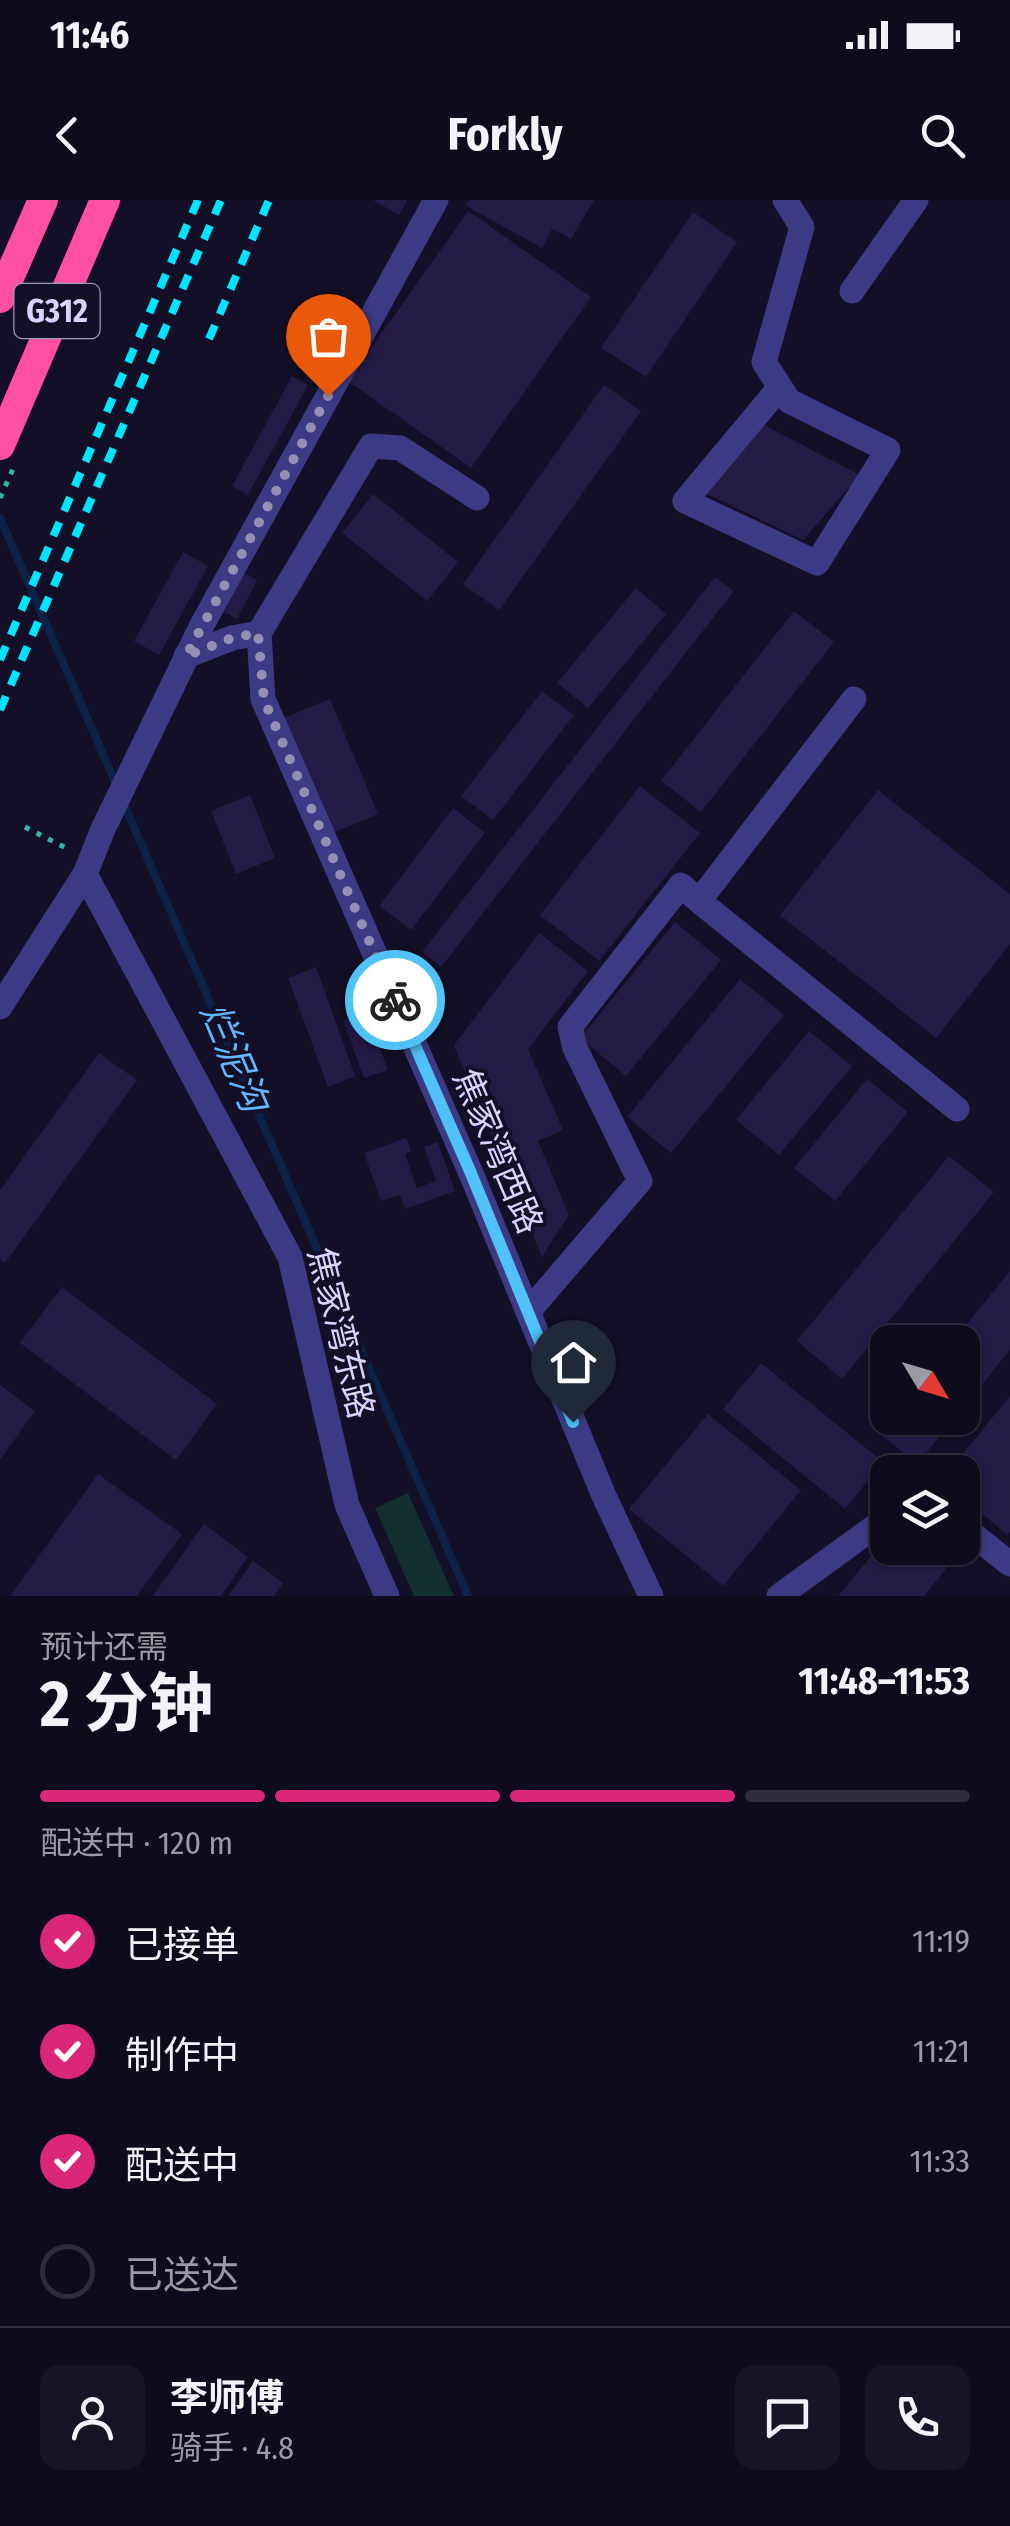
<!DOCTYPE html>
<html lang="zh">
<meta charset="utf-8">
<style>
body{margin:0;font-family:"Fira Sans Condensed","Noto Sans SC",sans-serif;background:#171425;color:#f1f3f6;height:100vh;display:flex;flex-direction:column;font-size:38px;white-space:nowrap}
*{box-sizing:border-box;margin:0}
p{font-size:32px;color:#9b9ba3}
.icon{flex:none;width:55px;height:55px;fill:none;stroke:currentColor;stroke-width:2;stroke-linecap:round;stroke-linejoin:round}
.map{position:relative;height:1396px;overflow:hidden}
.sheet{display:flex;flex-direction:column;background:#0e0b1c;flex:1}
.sheet>*{flex:none}
.needle{width:65px;rotate:128deg}
.tools{position:absolute;left:870px;top:1125px;display:grid;gap:20px}
.tools a{display:grid;place-items:center;width:110px;height:110px;border-radius:20px;background:#0e0b1c;box-shadow:0 2px 8px #0004,0 0 0 2px #2e2b3b;font-size:50px}
.pin{position:absolute;display:grid;place-items:center;width:85px;height:85px;color:#fff;margin:-102px -42px;border-radius:50% 50% 50% 0;rotate:-45deg;box-shadow:0 0 10px #0007}
.pin .icon{rotate:45deg}
.courier{position:absolute;display:grid;place-items:center;width:100px;height:100px;margin:-50px;border:8px solid #4fc3f7;border-radius:50%;background:#fff;color:#222;box-shadow:0 2px 12px #0007}
.overview em{font-style:normal;font-weight:700}
.overview div{display:flex;flex-direction:column-reverse}
.overview{display:flex;align-items:center;justify-content:space-between;height:170px;padding:0 40px}
h1{font-size:65px;font-weight:700;line-height:75px}
.bar{display:grid;grid-template-columns:repeat(4,1fr);gap:15px 10px;align-content:center;height:120px;padding:0 40px}
.bar i{height:12px;border-radius:8px;background:#2e2b3b}
.bar .current{background:#db2777}
.bar p{grid-column:span 4}
.line{display:flex;align-items:center;gap:25px;padding:0 40px;border-top:2px solid #2e2b3b}
.line div{flex:1}
.round{display:grid;place-items:center;flex:none;width:105px;height:105px;border-radius:20px;background:#171425}
ol{padding:0 40px;list-style:none}
li{display:flex;align-items:center;gap:30px;height:110px}
li p{margin-inline-start:auto}
li .icon{padding:10px;border-radius:50%;background:#db2777;color:#fff;stroke-width:4}
li:last-child{color:#9b9ba3}
li i{width:55px;height:55px;border:5px solid #2e2b3b;border-radius:50%}
.status{display:flex;justify-content:space-between;align-items:center;height:70px;padding:0 50px;background:#0e0b1c;direction:ltr}
.status svg{height:28px;fill:currentColor}
header{display:flex;justify-content:space-between;align-items:center;height:130px;padding:0 40px;background:#0e0b1c;font-size:45px;font-weight:700}
.map>svg:first-child{display:block}
</style>
<div class="status"><b>11:46</b><svg viewBox="0 0 49 12"><path d="M0 12V9h3v3zM5 12V6h3v6zM10 12V3h3v9zM15 12V0h3v12zM26 1h20v11H26zM47 4h2v5h-2z"/></svg></div>
<header><svg class="icon" aria-label="back" viewBox="0 0 24 24"><path d="M15 5l-7 7 7 7"/></svg>Forkly<svg class="icon" aria-label="search" viewBox="0 0 24 24"><circle cx="10" cy="10" r="6"/><path d="M15 15l6 6"/></svg></header>
<div class="map">
<svg width="1010" height="1396" viewBox="0 0 1010 1396">
<rect width="100%" height="100%" fill="#130f26"/>
<!-- green -->
<path fill="#12302f" d="M408,1293L454,1396H414L375,1308Z"/>
<g fill="none" stroke-linecap="round" stroke-linejoin="round">
<!-- stream -->
<path stroke="#0c2248" stroke-width="8" d="M0,318L116,584
M123,602L468,1396"/>
</g>
<!-- building -->
<path fill="#241b47" d="M373,0H407L399,15Z
M469,0H594L571,39L552,29L542,48L466,6Z
M468,11L591,97L471,268L348,181Z
M693,12L737,42L646,177L601,148Z
M292,176L308,185L248,295L232,286Z
M604,185L641,211L499,410L463,384Z
M764,225L860,275L803,340L707,294Z
M373,294L458,362L427,401L342,333Z
M183,352L208,366L159,455L134,441Z
M244,373L257,380L237,419L224,412Z
M715,377L734,391L441,767L422,752Z
M636,388L666,414L588,508L557,483Z
M794,411L834,442L701,612L661,581Z
M542,491L574,515L493,620L461,596Z
M330,499L378,614L333,633L284,518Z
M640,586L700,633L599,761L540,715Z
M878,590L1010,694V744L936,838L780,715Z
M250,595L275,658L236,674L211,611Z
M453,608L485,633L411,730L379,706Z
M675,722L721,760L626,876L580,838Z
M539,733L588,771L528,849L563,930L538,941L569,1015L542,1057L454,845Z
M316,767L355,876L328,887L288,778Z
M740,779L784,815L671,953L627,917Z
M367,812L388,870L364,878L343,820Z
M809,831L852,866L779,955L736,920Z
M99,853L137,880L5,1063L0,1059V990Z
M867,879L908,912L835,1001L794,968Z
M406,938L411,951L405,954L417,988L436,981L424,947L438,942L455,991L405,1009L400,995L381,1001L364,953Z
M949,956L994,992L842,1179L797,1141Z
M1010,1071V1150L962,1209V1142H952Z
M62,1087L217,1204L176,1260L20,1143Z
M761,1163L883,1262L845,1309L723,1209Z
M0,1185L35,1211L0,1260Z
M1010,1196V1332L1008,1335L964,1299L972,1290L962,1282V1272H948Z
M708,1214L801,1290L723,1386L629,1309Z
M890,1218H955L917,1264L878,1232Z
M98,1274L182,1334L137,1396H10Z
M204,1324L248,1357L221,1396H153Z
M888,1336V1348H950L958,1354L924,1396H838Z
M253,1361L283,1383L274,1396H228Z"/>
<g fill="none" stroke-linecap="round" stroke-linejoin="round">
<!-- path -->
<path stroke="#2fb8b0" stroke-width="5" stroke-dasharray="5 8" stroke-linecap="butt" d="M0,298L13,269
M25,627L70,650"/>
<!-- minor -->
<path stroke="#3d3a85" stroke-width="25" d="M852,91L916,0
M780,187L685,301L817,363L888,250L789,201L764,162L802,27L785,0
M259,433L371,246L400,248L477,298
M186,456L232,438L259,433L263,499L470,971L604,1296L651,1396
M854,499L699,701L957,909
M0,807L85,674
M528,1112L640,981L575,848L570,827L681,685L699,701
M962,1326L1010,1364
M387,1396L347,1305L290,1057L85,674L103,629L202,425L436,0
M779,1396L888,1317"/>
<!-- highway -->
<path stroke="#ff4fa3" stroke-width="30" d="M0,98L43,0
M0,245L105,0"/>
<!-- rail -->
<path stroke="#00e5ff" stroke-width="8" stroke-dasharray="15 12" stroke-linecap="butt" d="M209,139L269,0
M0,460L198,0
M0,510L221,0"/>
</g>
<g fill="none" stroke-linecap="round" stroke-linejoin="round">
<!-- done -->
<path stroke="#948fb3" stroke-width="10" stroke-dasharray="0 18" d="M328,196L186,456L232,438L258,433L264,500L395,800"/>
<!-- route -->
<path stroke="#4fc3f7" stroke-width="12" d="M395,800L470,971L573,1222"/>
</g>
<g text-anchor="middle" stroke-width="8" stroke-linejoin="round" paint-order="stroke">
<!-- shield labels -->
<rect fill="#130f26" stroke="#9e99be" stroke-width="2.5" x="14.5" y="84" width="85" height="54" rx="8"/>
<g font-size="32" font-weight="bold" fill="#d9d4ff">
<text x="57" y="122">G312</text>
</g>
<!-- street labels -->
<g font-size="35" fill="#d9d4ff" stroke="#130f26">
<text transform="translate(498 951) rotate(67)" y="12">焦家湾西路</text>
<text transform="translate(341 1133) rotate(76)" y="12">焦家湾东路</text>
</g>
<!-- water labels -->
<g font-size="38" font-style="italic" fill="#62b6ff" stroke="#130f26">
<text transform="translate(234 857) rotate(67)" y="13">烂泥沟</text>
</g>
</g>
</svg>
<div class="tools">
<a><svg class="needle" viewBox="-14 -14 28 28"><path d="M0-13l5 13h-10z" fill="#e53935"/><path d="M0 13l5-13h-10z" fill="#9b9ba3"/></svg></a>
<a><svg class="icon" aria-label="layers" viewBox="0 0 24 24"><path d="M12 4l9 5-9 5-9-5zM3 14l9 5 9-5"/></svg></a>
</div>
<div class="pin" style="left:328px;top:196px;background:#ea580c"><svg class="icon" aria-label="bag" viewBox="0 0 24 24"><path d="M5 8h14l-1 12H6zM9 8a3 3 0 0 1 6 0"/></svg></div>
<div class="pin" style="left:573px;top:1222px;background:#1f2937"><svg class="icon" aria-label="home" viewBox="0 0 24 24"><path d="M3 11l9-7 9 7M6 9v11h12V9"/></svg></div>
<div class="courier" style="left:395px;top:800px"><svg class="icon" aria-label="bike" viewBox="0 0 24 24"><circle cx="6" cy="16" r="4"/><circle cx="18" cy="16" r="4"/><path d="M6 16l4-8h5l3 8M10 8l3 8H6M13 5h3"/></svg></div>
</div>
<section class="sheet">
<div class="overview"><div><h1>2 分钟</h1><p>预计还需</p></div><em>11:48–11:53</em></div>
<div class="bar"><i class="current"></i><i class="current"></i><i class="current"></i><i></i><p>配送中 · 120 m</p></div>
<ol>
<li><svg class="icon" aria-label="check" viewBox="0 0 24 24"><path d="M5 12l5 5 9-10"/></svg>已接单<p>11:19</p></li>
<li><svg class="icon" aria-label="check" viewBox="0 0 24 24"><path d="M5 12l5 5 9-10"/></svg>制作中<p>11:21</p></li>
<li><svg class="icon" aria-label="check" viewBox="0 0 24 24"><path d="M5 12l5 5 9-10"/></svg>配送中<p>11:33</p></li>
<li><i></i>已送达</li>
</ol>
<div class="line" style="height:180px"><a class="round"><svg class="icon" aria-label="person" viewBox="0 0 24 24"><circle cx="12" cy="8" r="4"/><path d="M4 21q1-7 8-7t8 7"/></svg></a><div><b>李师傅</b><p>骑手 · 4.8</p></div><a class="round"><svg class="icon" aria-label="chat" viewBox="0 0 24 24"><path d="M4 5h16v11H9l-5 4z"/></svg></a><a class="round"><svg class="icon" aria-label="phone" viewBox="0 0 24 24"><path d="M5 4h4l2 5-3 2q2 4 5 5l2-3 5 2v4C11 20 4 13 5 4z"/></svg></a></div>
</section>
